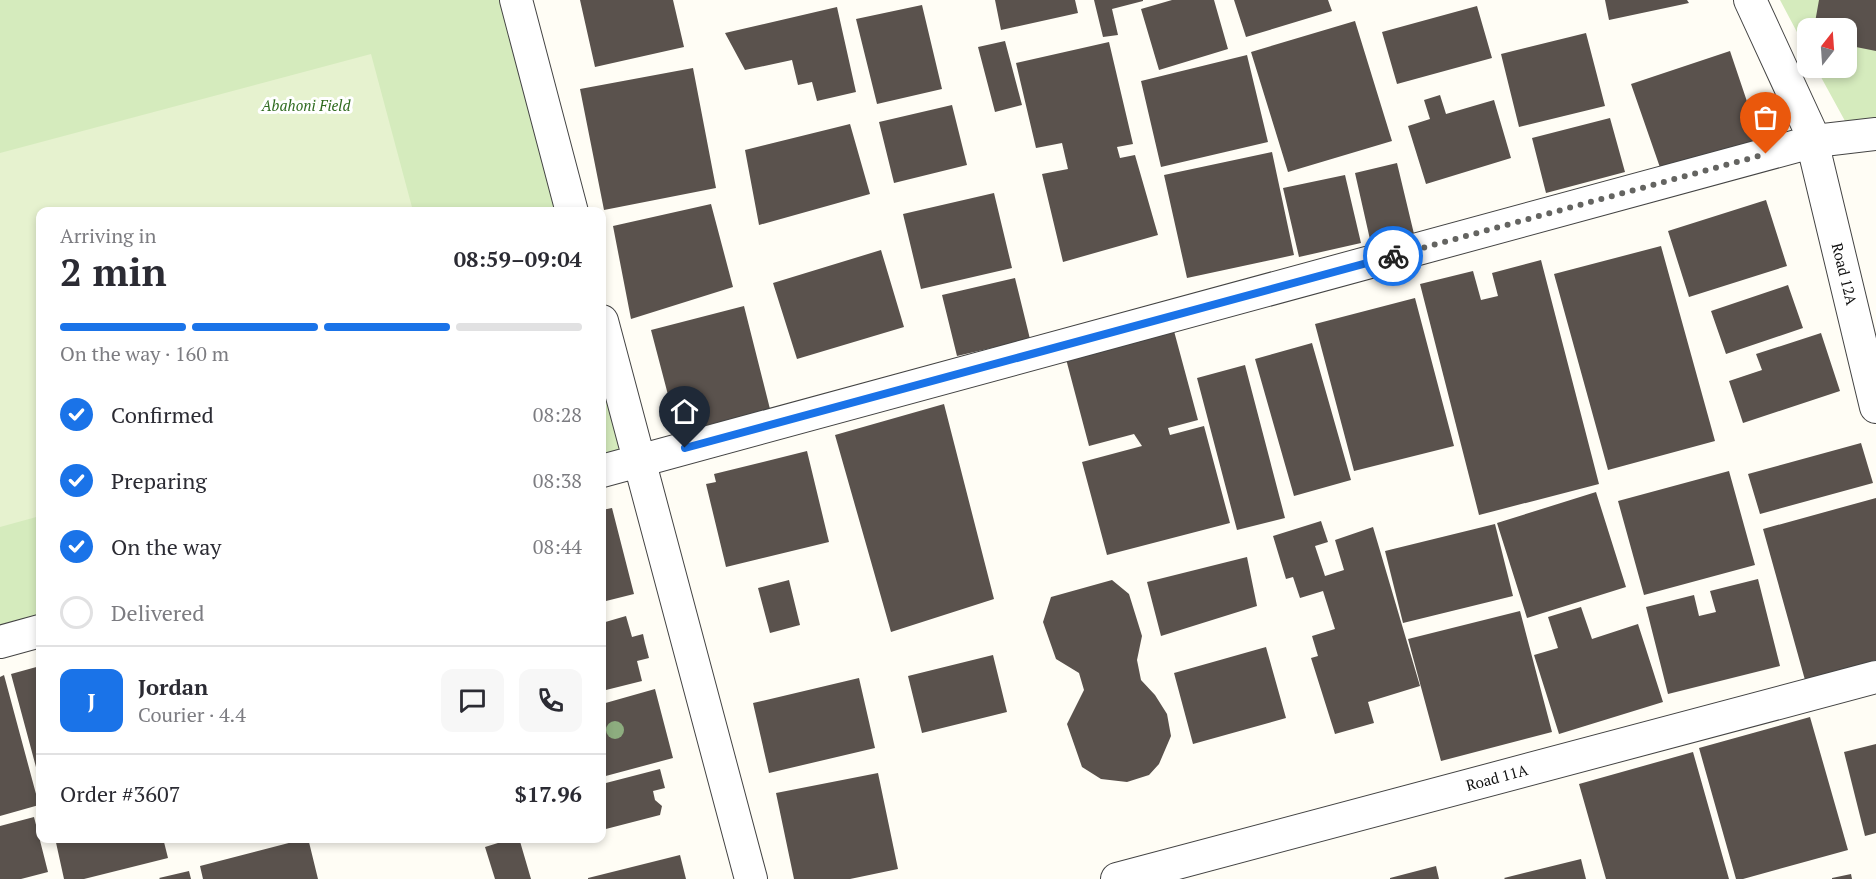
<!DOCTYPE html>
<meta charset="utf-8">
<style>
body{margin:0;font-family:"PT Serif",serif;background:#f7f7f7;color:#2b2b33;height:100vh;display:flex;flex-direction:column;font-size:22px;white-space:nowrap}
*{box-sizing:border-box;margin:0}
p{font-size:20px;color:#7c7c81}
.icon{flex:none;width:33px;height:33px;fill:none;stroke:currentColor;stroke-width:2;stroke-linecap:round;stroke-linejoin:round}
.map{position:relative;flex:1;overflow:hidden}
.details{position:absolute;left:36px;top:207px;width:570px;height:636px;display:flex;flex-direction:column;background:#fff;border-radius:12px;box-shadow:0 3px 9px #0003}
.details>*{flex:none}
.needle{width:39px;rotate:17deg}
.controls{position:absolute;left:1797px;top:18px;display:grid;gap:12px}
.controls a{display:grid;place-items:center;width:60px;height:60px;border-radius:12px;background:#fff;box-shadow:0 3px 9px #0003;font-size:30px}
.pin{position:absolute;display:grid;place-items:center;width:51px;height:51px;color:#fff;margin:-62px -26px;border-radius:50% 50% 50% 0;rotate:-45deg;box-shadow:0 0 6px #0007}
.pin .icon{rotate:45deg}
.courier{position:absolute;display:grid;place-items:center;width:60px;height:60px;margin:-30px;border:4px solid #1a73e8;border-radius:50%;background:#fff;color:#222;box-shadow:0 2px 8px #0007}
.overview em{font-style:normal;font-weight:700}
.overview div{display:flex;flex-direction:column-reverse}
.overview{display:flex;align-items:center;justify-content:space-between;height:102px;padding:0 24px}
h1{font-size:39px;font-weight:700;line-height:45px}
.bar{display:grid;grid-template-columns:repeat(4,1fr);gap:9px 6px;align-content:center;height:72px;padding:0 24px}
.bar i{height:8px;border-radius:4px;background:#e1e1e2}
.bar .active{background:#1a73e8}
.bar p{grid-column:span 4}
.line{display:flex;align-items:center;gap:15px;padding:0 24px;border-top:2px solid #e1e1e2}
.line div{flex:1}
.round{display:grid;place-items:center;flex:none;width:63px;height:63px;border-radius:12px;background:#f7f7f7}
ol{padding:0 24px;list-style:none}
li{display:flex;align-items:center;gap:18px;height:66px}
li p{margin-inline-start:auto}
li .icon{padding:6px;border-radius:50%;background:#1a73e8;color:#fff;stroke-width:4}
li:last-child{color:#7c7c81}
li i{width:33px;height:33px;border:3px solid #e1e1e2;border-radius:50%}
.map>svg:first-child{display:block}
</style>
<div class="map">
<svg width="1876" height="879" viewBox="0 0 1876 879">
<rect width="100%" height="100%" fill="#fffdf5"/>
<!-- green -->
<path fill="#d5ebbd" d="M0,0H513L569,211L40,212V618L0,629Z
M1780,0H1876V120L1845,121L1816,68H1846V28H1808L1807,51Z
M602,335L633,452L602,461Z"/>
<!-- pitch -->
<path fill="#e6f2cf" d="M371,54L413,211L40,212V516L0,527V153Z"/>
<!-- building -->
<path fill="#5a524d" d="M580,0H673L684,47L595,67Z
M995,0H1075L1078,13L1001,30Z
M1094,0H1143V1L1112,9L1118,35L1103,37Z
M1172,0H1214L1228,49L1159,70L1141,9Z
M1234,0H1328L1332,11L1246,37Z
M1605,0H1687L1689,3L1609,20Z
M1819,0H1876V51L1846,45V28H1814Z
M922,5L942,89L877,104L856,19Z
M1477,6L1492,58L1397,84L1382,32Z
M837,7L856,92L817,101L812,82L798,85L792,60L745,70L725,33Z
M1355,21L1392,141L1288,172L1251,52Z
M1586,33L1605,106L1519,127L1501,54Z
M1005,41L1022,105L995,112L978,47Z
M1109,42L1133,144L1117,147L1120,158L1135,155L1158,235L1063,262L1042,174L1068,169L1062,143L1036,148L1016,63Z
M1730,51L1762,146L1664,179L1631,84Z
M1247,55L1268,142L1161,167L1141,81Z
M693,68L716,188L604,210L580,89Z
M1440,95L1446,114L1494,100L1511,158L1426,184L1408,126L1430,119L1424,100Z
M952,105L967,165L894,183L879,122Z
M1610,118L1625,172L1546,193L1532,138Z
M850,124L870,194L759,225L745,150Z
M1272,152L1294,255L1187,278L1164,175Z
M1397,163L1414,234L1371,244L1355,173Z
M1345,175L1361,243L1299,257L1283,188Z
M994,193L1012,268L921,289L903,214Z
M1766,200L1787,266L1689,297L1668,231Z
M711,204L733,287L631,319L613,226Z
M1661,246L1715,441L1608,470L1554,274Z
M881,250L904,327L797,359L773,283Z
M1541,260L1599,484L1479,515L1420,284L1473,271L1481,300L1498,296L1492,273Z
M1015,278L1030,339L957,356L942,295Z
M1788,285L1803,328L1726,354L1711,311Z
M1415,298L1454,446L1354,471L1315,324Z
M744,306L770,409L678,433L651,330Z
M1174,331L1198,420L1168,428L1170,435L1204,426L1230,523L1107,555L1082,462L1142,446L1134,434L1089,446L1066,359Z
M1821,333L1840,391L1743,423L1729,381L1762,370L1756,354Z
M1312,343L1351,480L1294,496L1255,359Z
M1245,365L1285,518L1237,530L1197,378Z
M944,404L994,599L891,632L835,435Z
M1861,443L1873,483L1760,514L1748,474Z
M807,451L829,542L726,567L706,484L716,482L714,474Z
M1729,471L1755,565L1644,595L1618,501Z
M1596,492L1626,587L1527,618L1497,523Z
M1876,498V660L1805,680L1763,529Z
M612,508L634,594L602,602V510Z
M1321,521L1328,542L1315,546L1325,576L1344,570L1335,540L1373,527L1420,686L1368,702L1374,723L1335,734L1311,658L1318,656L1312,636L1335,629L1323,591L1300,598L1293,577L1286,579L1273,536Z
M1495,524L1513,596L1403,623L1385,551Z
M1247,557L1257,606L1161,636L1147,582Z
M1758,579L1780,666L1668,694L1646,607L1694,595L1699,616L1716,612L1710,591Z
M789,580L800,625L770,633L758,588Z
M1112,580L1129,594L1142,636L1137,660L1141,680L1155,695L1167,714L1171,736L1159,764L1149,775L1127,782L1101,779L1082,767L1067,724L1084,690L1079,673L1056,659L1043,622L1051,597Z
M1581,607L1592,639L1638,624L1663,702L1559,734L1534,655L1558,648L1548,617Z
M1520,611L1552,732L1441,761L1408,639Z
M626,616L632,637L643,634L645,643L649,658L637,661L642,681L602,691V623Z
M1266,647L1286,718L1193,744L1174,673Z
M993,655L1007,712L922,733L908,676Z
M40,666V782L11,674Z
M4,675L39,805L0,816V677Z
M859,678L875,748L769,773L753,703Z
M655,689L673,758L602,777V704Z
M1810,717L1848,850L1743,879H1736L1699,748Z
M1876,744V833L1865,836L1844,752Z
M1693,752L1729,879H1606L1579,784Z
M660,769L665,788L653,791L655,800L662,806L660,815L602,830V784Z
M878,773L898,869L850,879H794L776,793Z
M34,817L48,872L21,879H0V826Z
M55,838H163L168,858L84,879H64Z
M308,838L318,879H203L200,866Z
M514,838H519L531,879H495L485,847Z
M680,855L686,879H588V878Z
M1581,859L1586,879H1505L1504,878Z
M1436,866L1439,879H1390V878Z
M189,871L191,879H160L159,878Z
M1851,874L1852,879H1832V878Z"/>
<g fill="none" stroke-linecap="round" stroke-linejoin="round">
<!-- minor casing -->
<g stroke="#444" stroke-width="34">
<path id="minor" d="M516,0L572,212
M1750,0L1815,141
M1812,141L1876,407
M602,321L751,879
M602,471L1815,141L1876,134
M0,642L40,631
M1117,879L1876,677"/>
</g>
<!-- minor -->
<use href="#minor" stroke="#fff" stroke-width="32"/>
</g>
<!-- trees -->
<circle fill="#8dad7f" cx="615" cy="730" r="9"/>
<g fill="none" stroke-linecap="round" stroke-linejoin="round">
<!-- done -->
<path stroke="#646461" stroke-width="6" stroke-dasharray="0 10.8" d="M1393,256L1766,154"/>
<!-- route -->
<path stroke="#1a73e8" stroke-width="8" d="M685,448L1393,256"/>
</g>
<g text-anchor="middle" stroke-width="6" stroke-linejoin="round" paint-order="stroke">
<!-- park labels -->
<g font-size="15" font-style="italic" fill="#2f6b1f" stroke="#fff">
<text x="306" y="111">Abahoni Field</text>
</g>
<!-- street labels -->
<g font-size="15" fill="#111" stroke="#fff">
<text transform="translate(1844 274) rotate(76)" y="5">Road 12A</text>
<text transform="translate(1497 778) rotate(-15)" y="5">Road 11A</text>
</g>
</g>
</svg>
<div class="controls">
<a><svg class="needle" viewBox="-14 -14 28 28"><path d="M0-13l5 13h-10z" fill="#e53935"/><path d="M0 13l5-13h-10z" fill="#7c7c81"/></svg></a>
</div>
<div class="pin" style="left:1766px;top:154px;background:#ea580c"><svg class="icon" aria-label="bag" viewBox="0 0 24 24"><path d="M5 8h14l-1 12H6zM9 8a3 3 0 0 1 6 0"/></svg></div>
<div class="pin" style="left:685px;top:448px;background:#1f2937"><svg class="icon" aria-label="home" viewBox="0 0 24 24"><path d="M3 11l9-7 9 7M6 9v11h12V9"/></svg></div>
<div class="courier" style="left:1393px;top:256px"><svg class="icon" aria-label="bike" viewBox="0 0 24 24"><circle cx="6" cy="16" r="4"/><circle cx="18" cy="16" r="4"/><path d="M6 16l4-8h5l3 8M10 8l3 8H6M13 5h3"/></svg></div>
<section class="details">
<div class="overview"><div><h1>2 min</h1><p>Arriving in</p></div><em>08:59–09:04</em></div>
<div class="bar"><i class="active"></i><i class="active"></i><i class="active"></i><i></i><p>On the way · 160 m</p></div>
<ol>
<li><svg class="icon" aria-label="check" viewBox="0 0 24 24"><path d="M5 12l5 5 9-10"/></svg>Confirmed<p>08:28</p></li>
<li><svg class="icon" aria-label="check" viewBox="0 0 24 24"><path d="M5 12l5 5 9-10"/></svg>Preparing<p>08:38</p></li>
<li><svg class="icon" aria-label="check" viewBox="0 0 24 24"><path d="M5 12l5 5 9-10"/></svg>On the way<p>08:44</p></li>
<li><i></i>Delivered</li>
</ol>
<div class="line" style="height:108px"><b class="round" style="background:#1a73e8;color:#fff">J</b><div><b>Jordan</b><p>Courier · 4.4</p></div><a class="round"><svg class="icon" aria-label="chat" viewBox="0 0 24 24"><path d="M4 5h16v11H9l-5 4z"/></svg></a><a class="round"><svg class="icon" aria-label="phone" viewBox="0 0 24 24"><path d="M5 4h4l2 5-3 2q2 4 5 5l2-3 5 2v4C11 20 4 13 5 4z"/></svg></a></div>
<div class="line" style="height:78px"><div>Order #3607</div><b>$17.96</b></div>
</section>
</div>
